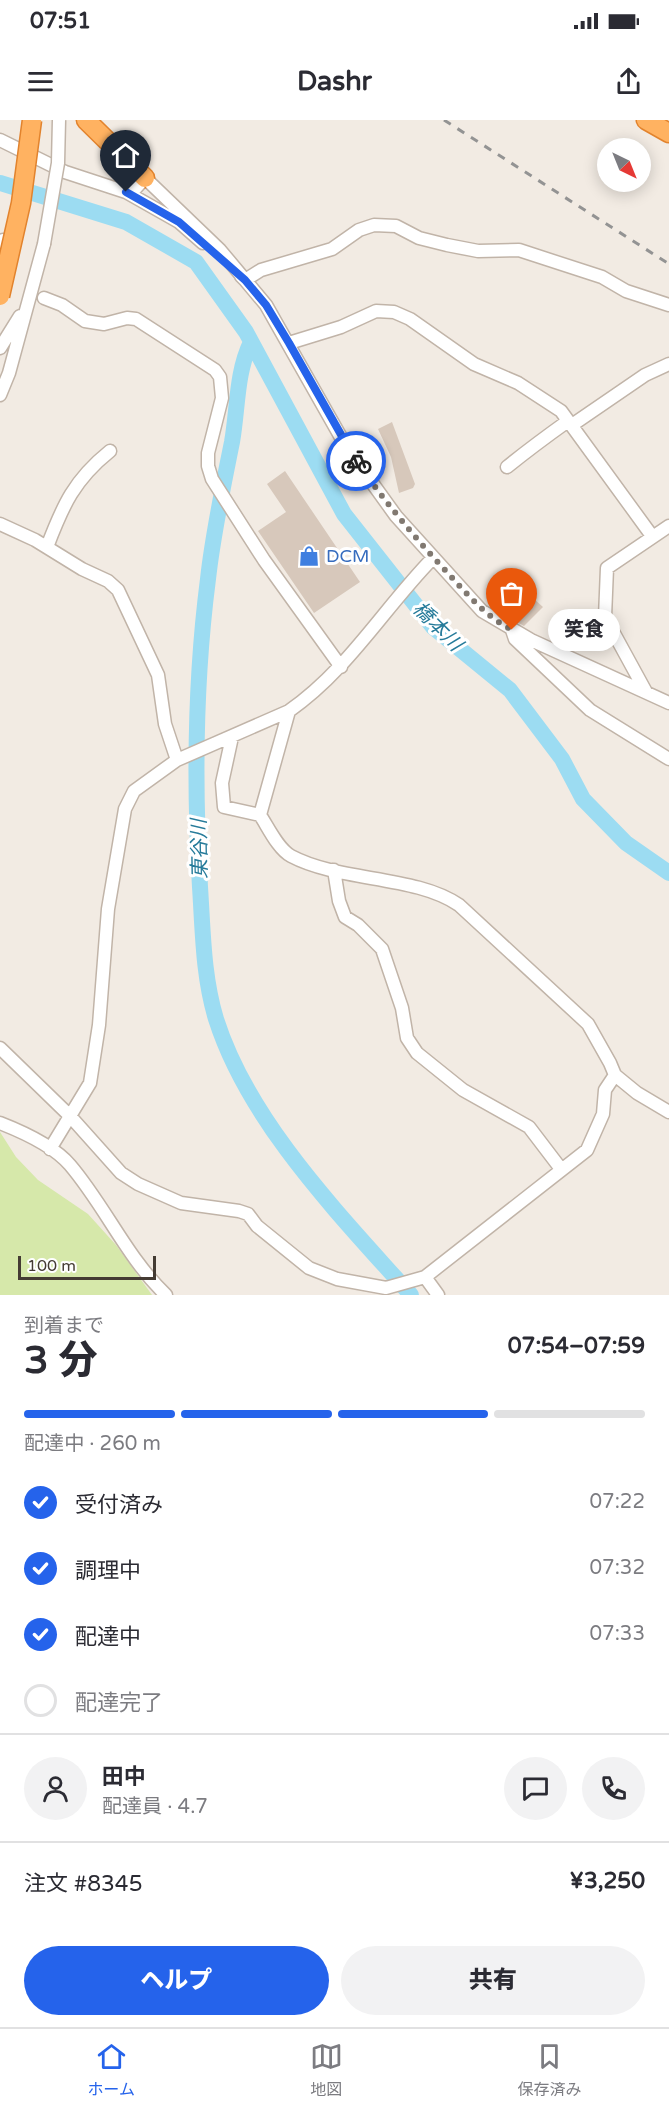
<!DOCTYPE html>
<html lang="ja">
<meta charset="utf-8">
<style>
body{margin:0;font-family:"Varela Round","Noto Sans JP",sans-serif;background:#f2f2f3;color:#2b2b33;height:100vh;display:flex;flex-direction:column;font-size:22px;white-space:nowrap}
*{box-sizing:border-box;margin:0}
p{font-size:20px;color:#7c7c81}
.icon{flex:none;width:33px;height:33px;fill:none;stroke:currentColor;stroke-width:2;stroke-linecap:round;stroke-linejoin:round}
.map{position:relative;height:1175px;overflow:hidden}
.side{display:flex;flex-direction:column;background:#fff;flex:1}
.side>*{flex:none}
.needle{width:39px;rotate:137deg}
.tools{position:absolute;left:597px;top:18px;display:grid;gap:12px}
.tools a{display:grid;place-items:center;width:54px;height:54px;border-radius:50%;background:#fff;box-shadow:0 3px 15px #0003;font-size:30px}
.scale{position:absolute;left:18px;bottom:15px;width:138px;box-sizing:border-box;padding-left:6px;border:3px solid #443b33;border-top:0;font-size:16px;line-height:21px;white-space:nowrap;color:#443b33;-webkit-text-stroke:4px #fff;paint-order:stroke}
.pin{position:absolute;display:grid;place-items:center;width:51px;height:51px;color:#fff;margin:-62px -26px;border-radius:50% 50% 50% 0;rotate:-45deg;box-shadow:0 0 6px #0007}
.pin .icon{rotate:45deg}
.courier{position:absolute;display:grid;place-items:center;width:60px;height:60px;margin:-30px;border:4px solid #2563eb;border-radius:50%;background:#fff;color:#222;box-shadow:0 2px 8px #0007}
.bubble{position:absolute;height:42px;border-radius:21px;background:#fff;box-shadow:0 3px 15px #0003;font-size:20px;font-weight:800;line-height:42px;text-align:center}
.headline em{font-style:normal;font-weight:800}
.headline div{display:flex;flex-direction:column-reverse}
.headline{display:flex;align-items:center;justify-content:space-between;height:102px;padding:0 24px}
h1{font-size:39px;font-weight:800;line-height:45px}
.bar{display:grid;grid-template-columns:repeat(4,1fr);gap:9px 6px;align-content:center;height:72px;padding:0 24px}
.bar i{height:8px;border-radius:4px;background:#e1e1e2}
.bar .active{background:#2563eb}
.bar p{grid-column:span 4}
.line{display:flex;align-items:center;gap:15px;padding:0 24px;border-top:2px solid #e1e1e2}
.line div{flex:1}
.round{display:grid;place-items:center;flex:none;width:63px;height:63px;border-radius:32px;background:#f2f2f3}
ol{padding:0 24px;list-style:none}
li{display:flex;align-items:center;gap:18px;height:66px}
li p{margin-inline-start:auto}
li .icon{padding:6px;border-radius:50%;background:#2563eb;color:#fff;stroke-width:4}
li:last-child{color:#7c7c81}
li i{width:33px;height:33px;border:3px solid #e1e1e2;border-radius:50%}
.primary-button{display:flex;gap:12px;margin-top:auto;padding:12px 24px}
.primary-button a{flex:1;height:69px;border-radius:36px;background:#2563eb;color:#fff;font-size:24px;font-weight:800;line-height:69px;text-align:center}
.primary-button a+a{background:#f2f2f3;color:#2b2b33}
.status{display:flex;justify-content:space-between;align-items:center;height:42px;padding:0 30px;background:#fff;direction:ltr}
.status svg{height:16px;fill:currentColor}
header{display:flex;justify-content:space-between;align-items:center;height:78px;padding:0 24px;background:#fff;font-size:27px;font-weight:800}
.dock{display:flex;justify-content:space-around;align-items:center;height:84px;border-top:2px solid #e1e1e2;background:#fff;font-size:16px;color:#7c7c81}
.dock a{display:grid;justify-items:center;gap:3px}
.dock .active{color:#2563eb}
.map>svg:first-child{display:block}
</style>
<div class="status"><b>07:51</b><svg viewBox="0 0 49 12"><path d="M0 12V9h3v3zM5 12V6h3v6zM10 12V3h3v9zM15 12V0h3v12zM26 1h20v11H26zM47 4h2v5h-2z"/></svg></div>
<header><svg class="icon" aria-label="menu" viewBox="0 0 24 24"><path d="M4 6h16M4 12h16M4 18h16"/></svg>Dashr<svg class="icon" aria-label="share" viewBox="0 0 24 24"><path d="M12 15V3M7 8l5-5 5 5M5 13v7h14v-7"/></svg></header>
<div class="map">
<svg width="669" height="1175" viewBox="0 0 669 1175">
<rect width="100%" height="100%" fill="#f2ebe3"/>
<!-- green -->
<path fill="#d6e8aa" d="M0,1012L16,1037L38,1060L88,1094L116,1125L152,1175H0Z"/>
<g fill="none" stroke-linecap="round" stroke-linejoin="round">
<!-- river -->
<path stroke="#9cdcf2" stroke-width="16" d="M0,63L126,102L196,142L246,212L344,394L433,507L510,570L562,639L583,679L626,723L669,753
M251,222C236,253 238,288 232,322C223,367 213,413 208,459C195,560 194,665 200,767C203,812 203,856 216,899C249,1003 340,1095 411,1175"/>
</g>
<!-- building -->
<path fill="#d7c8bb" d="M392,302L415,364L413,368L399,373L391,337L378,309Z
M285,351L360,462L314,493L258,411L286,392L267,364Z
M534,479L543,487L524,506L513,500Z"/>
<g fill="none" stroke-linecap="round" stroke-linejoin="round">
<!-- minor casing -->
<g stroke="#c1b4a8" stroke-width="15">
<path id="minor" d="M0,20L65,52L126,72L179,102L203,123
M126,72L134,70L145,58L220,130L266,185L347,328L396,396L482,491L531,520L669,583
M0,130L3,120
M241,156L245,160L261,150L332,129L359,110L374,105L396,106L419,118L447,125L478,131L519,130L602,157L626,171L669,185
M44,178L62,185L85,201L104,204L127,198L136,199L215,250L220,257L222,278L208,333V346L212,359L264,440L341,547
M289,223L341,207L376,191L394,192L410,199L474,244L518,263L561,291L652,416
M0,228L20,196
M0,275L9,253L44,124
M572,305L645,255L669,244
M507,347C528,330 547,316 568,301
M0,404L35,420L82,449L108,461L118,470L158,555L165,604L177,640
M47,427C63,385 74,360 110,331
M512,510L515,519L590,590L669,639
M646,572L605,497L607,448L669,406
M289,591L260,695C268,707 278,729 291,736C340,762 415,755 459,785L588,904L610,943L615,955L637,973L669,992
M232,617L222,663L224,687L260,695
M334,750L339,781L345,797L358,805L382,829L402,888L407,918L417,933L463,970L529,1007L561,1049
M0,928L70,996L121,1053L138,1064L181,1083L239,1091L248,1094L257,1106L309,1148L337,1159L386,1168L425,1157L587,1030L603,994L605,970L615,955
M0,1003C23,1012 54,1026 70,1045C105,1086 127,1138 166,1175
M50,1029L90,963L99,905L108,789L125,689L134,671L177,640L289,591C348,550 384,488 433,438
M425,1157L438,1175"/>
</g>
<!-- highway casing -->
<g stroke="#e2832d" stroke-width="21">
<path id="highway" d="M86,0L145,58
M646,0L669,13"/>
</g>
<!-- minor -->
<use href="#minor" stroke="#fff" stroke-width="12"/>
<!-- highway -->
<use href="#highway" stroke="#ffb261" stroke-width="18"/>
<!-- rail -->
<path stroke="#939393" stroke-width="3" stroke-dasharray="8 8" stroke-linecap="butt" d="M444,0L669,144"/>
<!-- minor-bridge casing -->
<g stroke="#c1b4a8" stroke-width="15" stroke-linecap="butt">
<path id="minor-bridge" d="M44,124L58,43L59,0"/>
</g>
<!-- highway-bridge casing -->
<g stroke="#e2832d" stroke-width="21" stroke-linecap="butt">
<path id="highway-bridge" d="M0,176L21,83L32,0"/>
</g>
<!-- minor-bridge -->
<use href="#minor-bridge" stroke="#fff" stroke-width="12"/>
<!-- highway-bridge -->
<use href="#highway-bridge" stroke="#ffb261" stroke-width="18"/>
</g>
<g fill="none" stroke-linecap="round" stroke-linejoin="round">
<!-- done -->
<path stroke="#817971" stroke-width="6" stroke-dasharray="0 10.8" d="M356,341C384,380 414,417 447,452C467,474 485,496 512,510"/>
<!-- route -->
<path stroke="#2563eb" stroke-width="8" d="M126,72L179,102L245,160L266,185L289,223L356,341"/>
</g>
<!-- icons -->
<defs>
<g id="shop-bare" transform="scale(1.62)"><path d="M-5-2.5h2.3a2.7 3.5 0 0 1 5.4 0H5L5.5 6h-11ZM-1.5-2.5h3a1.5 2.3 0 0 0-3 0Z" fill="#3f7fe0" stroke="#fff" stroke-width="2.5" paint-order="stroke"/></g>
</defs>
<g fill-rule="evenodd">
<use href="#shop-bare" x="309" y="436"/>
</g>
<g text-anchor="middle" stroke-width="6" stroke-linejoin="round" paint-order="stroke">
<!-- shop labels -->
<g font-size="18" fill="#366cbe" stroke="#fff" text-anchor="start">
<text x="326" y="442">DCM</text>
</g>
<!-- water labels -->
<g font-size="20" font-style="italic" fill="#267b9a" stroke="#fff">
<text transform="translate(438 506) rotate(45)" y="7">橋本川</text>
<text transform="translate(199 729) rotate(-91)" y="7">東谷川</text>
</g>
</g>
</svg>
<div class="tools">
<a><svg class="needle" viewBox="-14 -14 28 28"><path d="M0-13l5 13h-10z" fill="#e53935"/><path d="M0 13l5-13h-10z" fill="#7c7c81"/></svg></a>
</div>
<div class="scale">100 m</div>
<div class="pin" style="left:512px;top:510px;background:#ea580c"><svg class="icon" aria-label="bag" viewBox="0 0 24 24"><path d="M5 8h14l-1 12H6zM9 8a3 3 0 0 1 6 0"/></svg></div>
<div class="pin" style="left:126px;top:72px;background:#1f2937"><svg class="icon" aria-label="home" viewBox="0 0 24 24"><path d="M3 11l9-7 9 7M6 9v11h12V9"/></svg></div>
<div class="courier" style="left:356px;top:341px"><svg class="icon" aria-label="bike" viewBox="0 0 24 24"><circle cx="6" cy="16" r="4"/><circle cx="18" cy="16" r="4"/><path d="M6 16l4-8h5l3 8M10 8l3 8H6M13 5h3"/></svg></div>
<div class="bubble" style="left:548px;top:489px;width:72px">笑食</div>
</div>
<section class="side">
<div class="headline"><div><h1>3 分</h1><p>到着まで</p></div><em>07:54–07:59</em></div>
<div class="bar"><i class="active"></i><i class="active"></i><i class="active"></i><i></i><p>配達中 · 260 m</p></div>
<ol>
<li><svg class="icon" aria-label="check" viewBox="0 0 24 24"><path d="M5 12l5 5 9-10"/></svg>受付済み<p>07:22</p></li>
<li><svg class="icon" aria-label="check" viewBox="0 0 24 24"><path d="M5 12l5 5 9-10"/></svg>調理中<p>07:32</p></li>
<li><svg class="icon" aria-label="check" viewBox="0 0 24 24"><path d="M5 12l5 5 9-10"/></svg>配達中<p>07:33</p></li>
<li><i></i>配達完了</li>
</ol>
<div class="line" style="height:108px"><a class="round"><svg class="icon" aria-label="person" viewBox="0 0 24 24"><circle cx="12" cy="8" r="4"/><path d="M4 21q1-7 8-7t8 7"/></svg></a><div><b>田中</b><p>配達員 · 4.7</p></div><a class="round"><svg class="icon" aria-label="chat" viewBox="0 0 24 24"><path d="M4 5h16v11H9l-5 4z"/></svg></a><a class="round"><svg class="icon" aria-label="phone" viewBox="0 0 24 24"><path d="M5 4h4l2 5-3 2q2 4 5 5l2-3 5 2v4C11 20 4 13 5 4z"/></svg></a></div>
<div class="line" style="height:78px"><div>注文 #8345</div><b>¥3,250</b></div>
<div class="primary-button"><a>ヘルプ</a><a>共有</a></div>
</section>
<nav class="dock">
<a class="active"><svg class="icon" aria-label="home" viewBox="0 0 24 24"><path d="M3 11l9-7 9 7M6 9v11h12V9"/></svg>ホーム</a>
<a><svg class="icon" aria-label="map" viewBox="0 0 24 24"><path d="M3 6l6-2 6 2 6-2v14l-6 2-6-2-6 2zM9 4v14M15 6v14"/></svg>地図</a>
<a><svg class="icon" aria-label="saved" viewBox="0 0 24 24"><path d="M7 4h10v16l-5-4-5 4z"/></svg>保存済み</a>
</nav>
